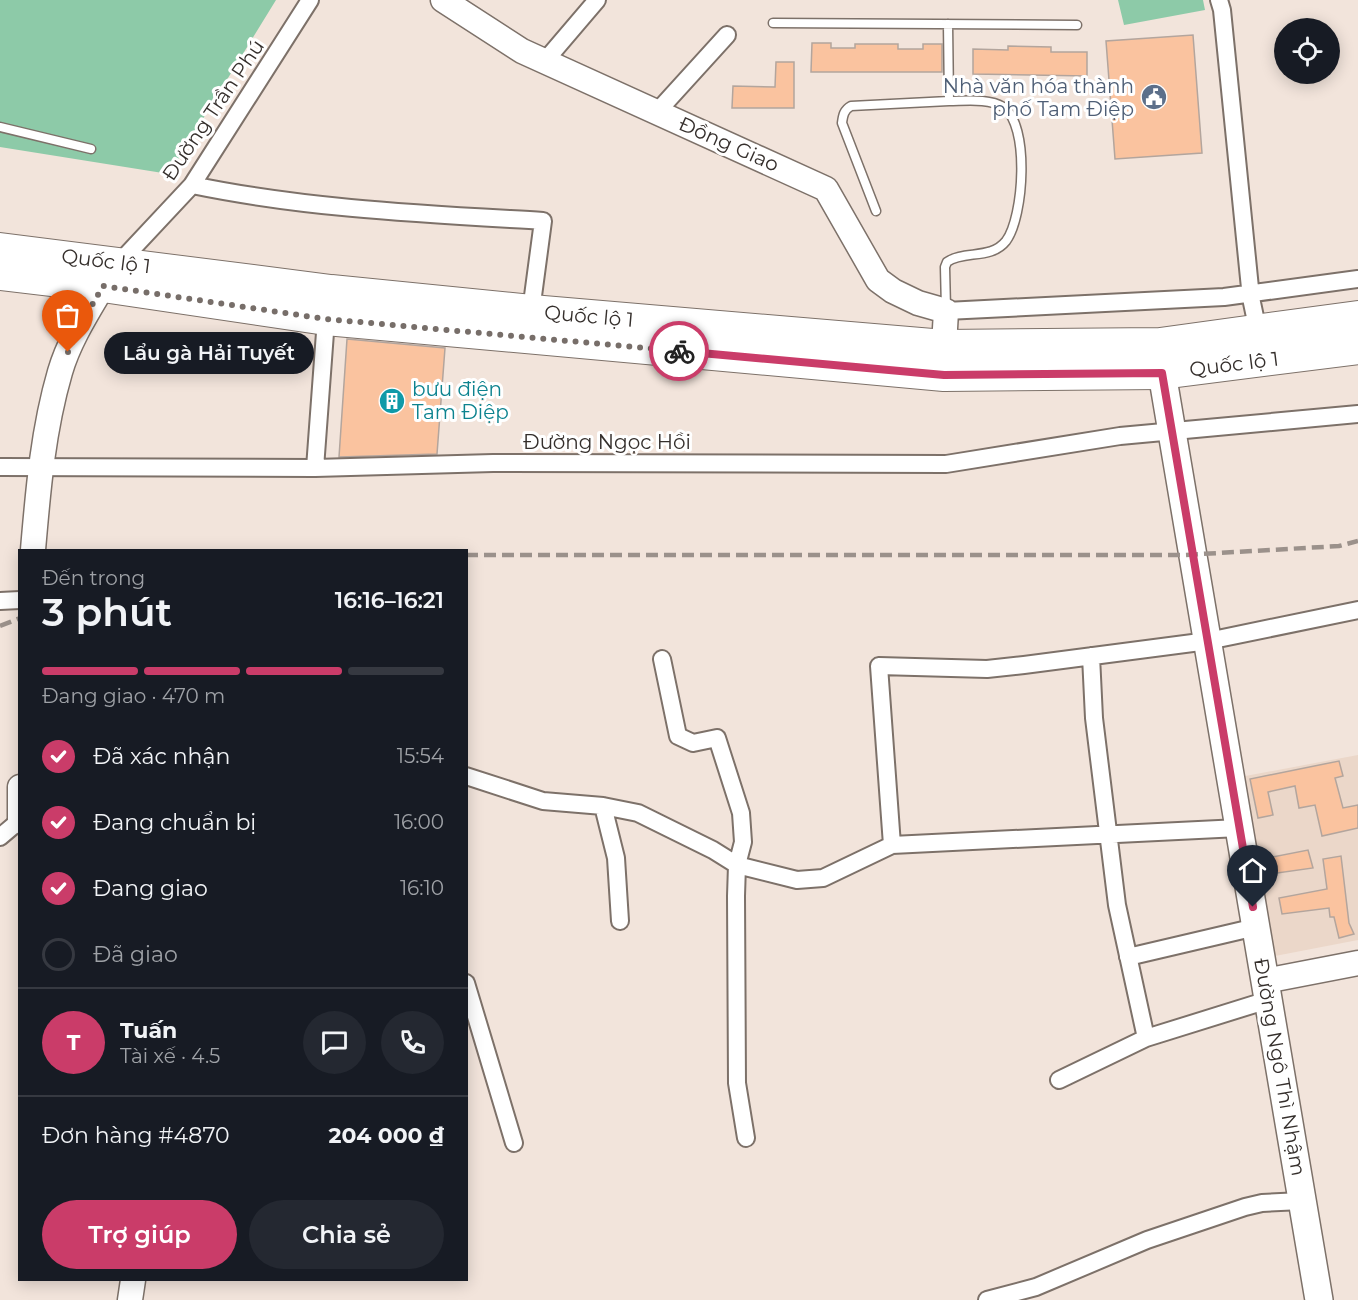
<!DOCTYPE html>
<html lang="vi">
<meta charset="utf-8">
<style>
body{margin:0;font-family:Montserrat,sans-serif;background:#242831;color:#f1f3f6;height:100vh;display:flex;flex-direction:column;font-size:22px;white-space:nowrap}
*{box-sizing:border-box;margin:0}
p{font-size:20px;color:#9ea1a6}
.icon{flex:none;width:33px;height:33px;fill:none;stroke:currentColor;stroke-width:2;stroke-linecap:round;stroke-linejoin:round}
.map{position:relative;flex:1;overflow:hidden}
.side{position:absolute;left:18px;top:549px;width:450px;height:732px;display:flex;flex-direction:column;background:#171b24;border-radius:0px;box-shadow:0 3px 15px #0003}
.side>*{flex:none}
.buttons{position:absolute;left:1274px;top:18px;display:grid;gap:12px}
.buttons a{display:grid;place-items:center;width:66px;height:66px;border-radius:50%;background:#171b24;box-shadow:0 3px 15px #0003;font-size:30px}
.pin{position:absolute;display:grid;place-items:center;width:51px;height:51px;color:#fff;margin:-62px -26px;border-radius:50% 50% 50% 0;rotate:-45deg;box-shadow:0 0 6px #0007}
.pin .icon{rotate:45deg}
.courier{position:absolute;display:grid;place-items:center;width:60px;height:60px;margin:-30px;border:4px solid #ca3c69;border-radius:50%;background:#fff;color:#222;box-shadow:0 2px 8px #0007}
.bubble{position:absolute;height:42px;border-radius:21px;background:#171b24;box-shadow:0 3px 15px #0003;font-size:20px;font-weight:600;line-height:42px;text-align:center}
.summary em{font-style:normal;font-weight:600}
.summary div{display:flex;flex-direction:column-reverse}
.summary{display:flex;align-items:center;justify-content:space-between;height:102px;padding:0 24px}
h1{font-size:39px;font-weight:600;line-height:45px}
.bar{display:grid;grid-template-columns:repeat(4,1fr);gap:9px 6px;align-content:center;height:72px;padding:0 24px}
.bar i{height:8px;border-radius:4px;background:#363941}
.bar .on{background:#ca3c69}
.bar p{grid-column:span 4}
.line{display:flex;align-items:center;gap:15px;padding:0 24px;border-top:2px solid #363941}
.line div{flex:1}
.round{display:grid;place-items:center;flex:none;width:63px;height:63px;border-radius:32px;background:#242831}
ol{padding:0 24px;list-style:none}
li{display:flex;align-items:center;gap:18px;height:66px}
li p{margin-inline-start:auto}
li .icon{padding:6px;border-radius:50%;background:#ca3c69;color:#fff;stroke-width:4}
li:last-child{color:#9ea1a6}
li i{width:33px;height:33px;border:3px solid #363941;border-radius:50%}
.button{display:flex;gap:12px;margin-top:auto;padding:12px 24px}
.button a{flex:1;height:69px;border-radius:36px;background:#ca3c69;color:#fff;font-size:24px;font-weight:600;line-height:69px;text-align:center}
.button a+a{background:#242831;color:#f1f3f6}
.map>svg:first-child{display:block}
</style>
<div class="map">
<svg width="1358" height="1300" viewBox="0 0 1358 1300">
<rect width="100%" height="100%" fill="#f2e4db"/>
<!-- built -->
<path fill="#ebd7c9" d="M1358,755V940L1275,956L1240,777Z"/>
<!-- green -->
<path fill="#8dcaa8" d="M0,0H276L169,174L0,147Z
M1118,0H1203L1205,10L1124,25Z"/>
<!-- building -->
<path fill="#fac39f" stroke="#b3a59d" stroke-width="1.5" d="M1193,35L1202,153L1115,159L1106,41Z
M812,43H831V48H855V44H898V49H923V44H942V72H811Z
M1008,46L1051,47V52H1087V76L973,74V49L1008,50Z
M776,62H794V108H732L733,86L775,87Z
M347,339L445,348L437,454L339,457Z
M1339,761L1343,776L1335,778L1343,808L1358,805V828L1322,836L1315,805L1299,808L1295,786L1268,792L1273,815L1258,818L1250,779Z
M1308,850L1313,868L1270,874L1267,858Z
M1341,856L1349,923L1354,934L1339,938L1334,917H1330L1329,908L1282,914L1279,898L1327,889L1323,859Z"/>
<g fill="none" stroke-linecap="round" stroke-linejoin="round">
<!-- lane casing -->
<g stroke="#7d7169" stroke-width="11">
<path id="lane" d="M773,23L1077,25
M0,127L91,149
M876,211L842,123C843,115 844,110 851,106L949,101L948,24
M946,309L945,267L947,262C964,250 991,260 1006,241C1024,217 1030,124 1003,107C989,98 965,101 949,101"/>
</g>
<!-- street casing -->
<g stroke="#7d7169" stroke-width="20">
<path id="street" d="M1219,0L1222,10L1251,298L1258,331
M545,61L597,0
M657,112L727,35
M192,185C308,209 425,214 543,221L531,311
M119,263L192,185L310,0
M946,311L1224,297L1358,279
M0,467L315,468L493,463L946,464L1120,436L1358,414
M315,468L326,319
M0,601L20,600
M1091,656L1094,718L1117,905L1146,1038
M662,659L678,736L693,743L717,738L741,813L743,842L737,865L736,896L737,1083L746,1138
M466,776L543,801L603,806L638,813L713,850L737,865L797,880L823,878L892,845L1239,828
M603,806L616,858L620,921
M0,837L19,821
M892,845L879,666L987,669L1024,665L1208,641L1358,610
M1128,957L1256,927
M466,983L514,1143
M1059,1080L1146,1038L1268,1000
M987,1300L1036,1287L1147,1240L1245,1207L1262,1203L1302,1201"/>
</g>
<!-- secondary casing -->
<g stroke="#7d7169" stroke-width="27">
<path id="secondary" d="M443,0L522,51L826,189L878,280L893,291L918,303L946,311L944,346
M33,550C38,491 43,430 60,372C69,341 87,313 103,286
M20,787V821
M1265,981L1358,963
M130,1300L133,1280"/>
</g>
<!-- primary casing -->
<g stroke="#7d7169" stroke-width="30">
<path id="primary" d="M1162,373L1319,1300"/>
</g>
<!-- highway casing -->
<g stroke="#7d7169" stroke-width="34">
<path id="highway" d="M0,249L331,291L531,311L944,346L1160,344L1358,317
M0,274L103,286L326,319L944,375L1162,373L1358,348"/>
</g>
<!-- lane -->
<use href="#lane" stroke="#fff" stroke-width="8"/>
<!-- street -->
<use href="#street" stroke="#fff" stroke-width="16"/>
<!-- secondary -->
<use href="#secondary" stroke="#fff" stroke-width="24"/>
<!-- primary -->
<use href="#primary" stroke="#fff" stroke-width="27"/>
<!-- highway -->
<use href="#highway" stroke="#fff" stroke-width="32"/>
<!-- rail -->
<path stroke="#9b918b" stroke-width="4.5" stroke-dasharray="12 6" stroke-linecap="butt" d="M466,555H1184L1339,546L1358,541
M0,626L20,618"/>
</g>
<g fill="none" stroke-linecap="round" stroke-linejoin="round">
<!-- done -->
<path stroke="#776e69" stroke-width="6" stroke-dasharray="0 10.8" d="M68,352L76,333L103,286L326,319L679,351"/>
<!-- route -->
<path stroke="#ca3c69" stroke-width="8" d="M679,351L944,375L1162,373L1253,907"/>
</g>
<!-- icons -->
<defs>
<g id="civic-disc" transform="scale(1.35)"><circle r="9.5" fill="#5c6f8a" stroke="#fff"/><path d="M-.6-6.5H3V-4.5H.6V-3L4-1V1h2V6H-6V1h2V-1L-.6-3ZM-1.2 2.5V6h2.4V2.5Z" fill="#fff"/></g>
<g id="building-disc" transform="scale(1.35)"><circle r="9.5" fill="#0f9aa8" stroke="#fff"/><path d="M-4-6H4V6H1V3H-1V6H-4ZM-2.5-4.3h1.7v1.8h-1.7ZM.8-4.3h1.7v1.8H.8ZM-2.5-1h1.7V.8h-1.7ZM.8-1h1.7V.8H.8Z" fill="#fff"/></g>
</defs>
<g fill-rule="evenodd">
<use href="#civic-disc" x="1154" y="97"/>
<use href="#building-disc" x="392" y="401"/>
</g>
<g text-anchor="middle" stroke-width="6" stroke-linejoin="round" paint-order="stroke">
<!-- service labels -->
<g font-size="20" fill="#4e5e75" stroke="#fff" text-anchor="end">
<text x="1134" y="93">Nhà văn hóa thành<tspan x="1134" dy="23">phố Tam Điệp</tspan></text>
</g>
<!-- street labels -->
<g font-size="20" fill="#352f2c" stroke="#fff">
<text transform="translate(213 110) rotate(-56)" y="7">Đường Trần Phú</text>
<text transform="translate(729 144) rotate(24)" y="7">Đồng Giao</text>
<text transform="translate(106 261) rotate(7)" y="7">Quốc lộ 1</text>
<text transform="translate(589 316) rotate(5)" y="7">Quốc lộ 1</text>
<text transform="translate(1234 364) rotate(-7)" y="7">Quốc lộ 1</text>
<text x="607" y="449">Đường Ngọc Hồi</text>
<text transform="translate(1280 1067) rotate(80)" y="7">Đường Ngô Thì Nhậm</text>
</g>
<!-- culture labels -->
<g font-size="20" fill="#0d838f" stroke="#fff" text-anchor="start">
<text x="412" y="396">bưu điện<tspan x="412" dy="23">Tam Điệp</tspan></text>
</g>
</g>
</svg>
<div class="buttons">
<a><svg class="icon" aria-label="locate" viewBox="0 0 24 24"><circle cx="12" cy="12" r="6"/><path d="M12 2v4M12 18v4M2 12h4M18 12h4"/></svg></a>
</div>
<div class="pin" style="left:68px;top:352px;background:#ea580c"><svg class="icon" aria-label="bag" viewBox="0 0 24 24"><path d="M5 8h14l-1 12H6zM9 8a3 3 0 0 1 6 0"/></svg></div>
<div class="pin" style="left:1253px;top:907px;background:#1f2937"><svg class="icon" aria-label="home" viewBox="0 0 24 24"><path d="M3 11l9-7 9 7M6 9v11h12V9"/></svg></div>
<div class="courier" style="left:679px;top:351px"><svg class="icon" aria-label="bike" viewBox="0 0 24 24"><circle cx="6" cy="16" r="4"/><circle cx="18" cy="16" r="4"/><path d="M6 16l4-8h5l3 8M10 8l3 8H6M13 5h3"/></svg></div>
<div class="bubble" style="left:104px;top:332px;width:210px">Lẩu gà Hải Tuyết</div>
<section class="side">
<div class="summary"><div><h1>3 phút</h1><p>Đến trong</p></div><em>16:16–16:21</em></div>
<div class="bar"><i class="on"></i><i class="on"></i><i class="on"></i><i></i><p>Đang giao · 470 m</p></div>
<ol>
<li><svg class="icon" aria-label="check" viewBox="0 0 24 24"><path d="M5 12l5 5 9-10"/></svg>Đã xác nhận<p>15:54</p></li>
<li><svg class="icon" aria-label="check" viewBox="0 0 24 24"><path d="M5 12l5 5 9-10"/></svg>Đang chuẩn bị<p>16:00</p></li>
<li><svg class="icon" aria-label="check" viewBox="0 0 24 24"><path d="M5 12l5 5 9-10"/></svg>Đang giao<p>16:10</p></li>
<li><i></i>Đã giao</li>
</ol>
<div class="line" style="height:108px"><b class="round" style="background:#ca3c69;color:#fff">T</b><div><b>Tuấn</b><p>Tài xế · 4.5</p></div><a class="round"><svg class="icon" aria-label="chat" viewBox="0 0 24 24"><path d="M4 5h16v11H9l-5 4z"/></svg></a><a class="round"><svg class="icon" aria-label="phone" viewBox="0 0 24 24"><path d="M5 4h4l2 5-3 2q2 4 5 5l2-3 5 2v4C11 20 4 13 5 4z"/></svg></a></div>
<div class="line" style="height:78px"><div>Đơn hàng #4870</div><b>204 000 ₫</b></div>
<div class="button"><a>Trợ giúp</a><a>Chia sẻ</a></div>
</section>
</div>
